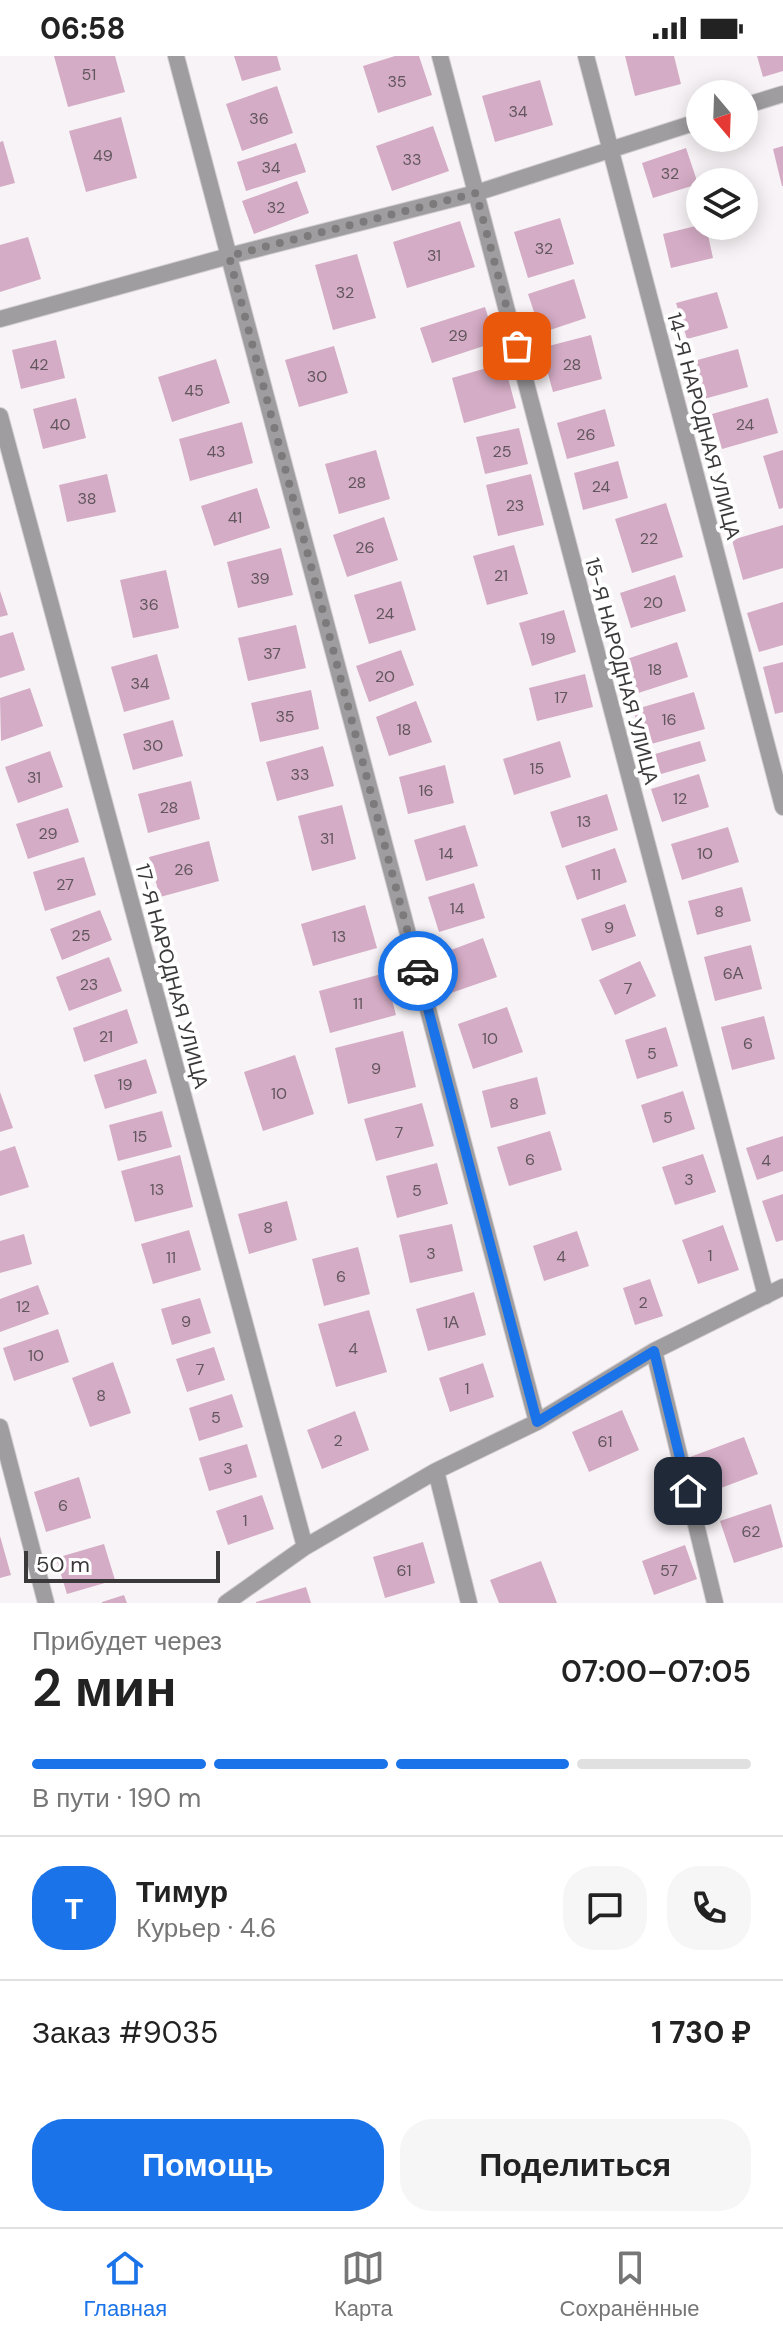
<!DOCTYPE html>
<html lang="ru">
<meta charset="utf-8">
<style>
body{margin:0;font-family:"DM Sans",sans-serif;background:#f6f6f6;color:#222;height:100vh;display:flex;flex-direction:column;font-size:30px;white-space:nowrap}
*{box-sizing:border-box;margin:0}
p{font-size:26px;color:#767676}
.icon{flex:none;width:44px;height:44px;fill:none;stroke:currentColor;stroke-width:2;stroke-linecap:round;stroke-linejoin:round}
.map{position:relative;height:1547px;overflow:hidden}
.sheet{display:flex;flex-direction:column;background:#fff;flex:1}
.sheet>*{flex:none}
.needle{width:52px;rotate:161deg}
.fabs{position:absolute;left:686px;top:24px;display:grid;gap:16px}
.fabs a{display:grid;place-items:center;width:72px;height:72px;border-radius:50%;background:#fff;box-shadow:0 4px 20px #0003;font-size:40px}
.scale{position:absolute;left:24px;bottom:20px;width:196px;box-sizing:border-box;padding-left:8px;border:4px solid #3b393a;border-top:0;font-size:22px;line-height:28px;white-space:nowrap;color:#3b393a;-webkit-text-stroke:6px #fff;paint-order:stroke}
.pin{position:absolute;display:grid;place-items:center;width:68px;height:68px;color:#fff;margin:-34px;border-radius:16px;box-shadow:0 4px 12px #0006}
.courier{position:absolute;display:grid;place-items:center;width:80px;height:80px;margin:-40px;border:6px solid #1a73e8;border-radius:50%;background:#fff;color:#222;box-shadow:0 2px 10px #0007}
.head em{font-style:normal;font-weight:600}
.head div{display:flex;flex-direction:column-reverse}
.head{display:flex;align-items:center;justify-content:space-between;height:136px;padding:0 32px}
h1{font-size:52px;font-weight:600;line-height:60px}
.bar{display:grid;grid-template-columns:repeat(4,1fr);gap:12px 8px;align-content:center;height:96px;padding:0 32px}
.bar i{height:10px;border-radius:6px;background:#e0e0e0}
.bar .current{background:#1a73e8}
.bar p{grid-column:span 4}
.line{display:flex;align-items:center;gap:20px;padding:0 32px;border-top:2px solid #e0e0e0}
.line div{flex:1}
.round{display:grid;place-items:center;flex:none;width:84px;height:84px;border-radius:32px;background:#f6f6f6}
.cta{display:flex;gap:16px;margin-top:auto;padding:16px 32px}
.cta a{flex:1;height:92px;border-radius:32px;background:#1a73e8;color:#fff;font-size:32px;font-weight:600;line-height:92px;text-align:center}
.cta a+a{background:#f6f6f6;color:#222}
.status{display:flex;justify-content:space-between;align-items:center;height:56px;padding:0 40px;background:#fff;direction:ltr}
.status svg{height:22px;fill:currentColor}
.tabs{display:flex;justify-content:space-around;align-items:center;height:112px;border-top:2px solid #e0e0e0;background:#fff;font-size:22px;color:#767676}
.tabs a{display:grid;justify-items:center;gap:4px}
.tabs .current{color:#1a73e8}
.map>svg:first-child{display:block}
</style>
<div class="status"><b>06:58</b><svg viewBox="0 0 49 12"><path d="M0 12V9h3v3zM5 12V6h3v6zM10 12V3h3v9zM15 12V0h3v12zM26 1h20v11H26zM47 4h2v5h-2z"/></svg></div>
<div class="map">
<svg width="783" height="1547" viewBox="0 0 783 1547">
<rect width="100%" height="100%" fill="#f8f3f6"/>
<!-- building -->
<path fill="#d4acc5" d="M54,0H115L125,36L68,51Z
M234,0H277L281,14L242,25Z
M395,0H419L432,39L378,57L363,10Z
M625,0H674L681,28L635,40Z
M757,0H783V15L763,21Z
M540,24L553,69L495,86L482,40Z
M277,30L293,77L242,95L226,48Z
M121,61L137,122L86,136L69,75Z
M433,70L449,115L392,135L376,90Z
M3,85L15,127L0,131V86Z
M296,87L306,116L246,135L237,106Z
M783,90V130H782L773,93Z
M686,92L698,128L653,142L642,107Z
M297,125L309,157L254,178L242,145Z
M560,162L574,208L528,222L514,176Z
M460,165L475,211L407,232L393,186Z
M700,169L706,170L713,202L671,212L663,178Z
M28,181L41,223L0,236V189Z
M357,198L376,262L333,274L315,209Z
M574,223L586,262L541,277L528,238Z
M717,236L728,272L687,283L676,247Z
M485,251L496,286L432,307L420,272Z
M591,279L602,323L553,336L541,292Z
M56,284L65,322L21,333L12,294Z
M334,290L348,337L299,351L285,304Z
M738,293L748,331L700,344L690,306Z
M216,303L230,347L172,366L158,321Z
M504,307L516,352L464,367L452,322Z
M76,342L86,382L43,393L33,353Z
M768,342L778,377L722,393L712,358Z
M605,353L615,390L567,403L557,367Z
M242,366L253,407L190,425L179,383Z
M519,372L528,408L485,418L476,381Z
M376,394L390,443L339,458L325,408Z
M783,394V452L779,453L763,400Z
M618,405L628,442L583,454L574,417Z
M107,418L116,456L67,466L59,429Z
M531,418L544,469L498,480L486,429Z
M257,432L270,472L214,490L201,450Z
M666,447L683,501L632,517L615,463Z
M384,461L398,504L347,521L333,479Z
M783,469V512L743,524L732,484Z
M514,489L528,538L487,549L473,500Z
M281,492L293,539L238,552L227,506Z
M166,514L179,572L133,582L120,524Z
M675,519L686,555L631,572L620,537Z
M401,525L416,574L369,588L354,539Z
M0,535L8,559L0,561Z
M783,546V589L759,596L747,557Z
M564,554L576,596L532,610L519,567Z
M296,569L306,612L248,625L238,582Z
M13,576L25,614L0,622V580Z
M677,586L688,621L632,639L621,605Z
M401,594L414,629L369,646L356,610Z
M157,598L170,643L124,656L111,611Z
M783,606V656L775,658L763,611Z
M585,618L593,651L537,665L529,632Z
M30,632L43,670L1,685L0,642Z
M311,634L319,673L260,686L251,647Z
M694,636L705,673L644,690L633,654Z
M416,645L432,686L389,700L376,661Z
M173,664L183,700L133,714L123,678Z
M560,685L571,721L514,739L503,703Z
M700,685L706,705L661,718L655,698Z
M323,690L334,730L277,745L266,706Z
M50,695L63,731L18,747L5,711Z
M445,709L454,747L408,758L399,721Z
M699,718L709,751L662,766L651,733Z
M191,725L200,763L148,777L138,738Z
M607,738L618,774L562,792L550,756Z
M342,749L356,803L312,815L298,760Z
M68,752L79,786L28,803L16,768Z
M465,769L478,810L426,825L414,784Z
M728,771L739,806L682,824L671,788Z
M209,785L219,825L160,841L149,801Z
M615,792L627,826L577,844L565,810Z
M84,801L96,839L45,855L33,816Z
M474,827L485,862L439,876L428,841Z
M742,831L751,865L697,879L688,845Z
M625,848L636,880L592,895L581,863Z
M365,849L377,892L313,910L301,868Z
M100,854L112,884L62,904L50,873Z
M483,882L497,921L448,938L435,900Z
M751,889L762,933L715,945L704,901Z
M109,901L122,935L69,955L56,921Z
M640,905L656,940L615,959L599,924Z
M385,917L396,959L330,977L319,935Z
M507,951L523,996L473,1013L458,968Z
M127,953L138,987L84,1006L73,972Z
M764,960L775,1003L732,1014L721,971Z
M666,971L678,1010L637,1023L625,984Z
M403,975L416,1031L348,1048L335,992Z
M295,999L314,1058L263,1075L244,1016Z
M146,1003L157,1037L105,1053L94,1019Z
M537,1021L546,1058L491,1072L482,1035Z
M683,1035L695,1073L653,1087L641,1049Z
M0,1036L13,1072L0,1076Z
M422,1047L434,1090L376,1105L364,1063Z
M162,1055L172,1091L118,1105L109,1069Z
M550,1075L562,1114L509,1130L497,1091Z
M783,1080V1115L757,1124L746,1092Z
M15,1090L29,1131L0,1140V1095Z
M703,1098L716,1136L675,1149L662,1111Z
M180,1099L193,1151L135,1166L121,1115Z
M437,1107L448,1148L397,1162L386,1120Z
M783,1138V1184L776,1186L762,1145Z
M287,1145L297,1184L249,1198L238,1158Z
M452,1168L463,1215L410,1227L399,1179Z
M723,1169L739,1214L698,1228L682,1184Z
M189,1174L201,1214L153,1228L141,1188Z
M577,1175L589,1210L544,1225L533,1190Z
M24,1178L32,1208L0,1217V1185Z
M358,1191L370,1238L324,1250L312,1203Z
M650,1223L663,1260L635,1269L623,1232Z
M38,1229L49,1258L0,1276V1243Z
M474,1236L486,1279L428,1295L416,1253Z
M200,1242L211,1277L172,1289L161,1253Z
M369,1254L387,1316L336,1331L318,1268Z
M58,1273L69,1306L14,1325L3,1292Z
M214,1291L225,1324L187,1336L176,1303Z
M113,1306L131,1357L90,1371L72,1322Z
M483,1307L494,1341L450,1356L439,1322Z
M232,1338L243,1371L199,1385L189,1352Z
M622,1354L639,1394L589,1416L572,1376Z
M355,1355L369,1394L322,1413L307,1374Z
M744,1381L758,1418L705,1438L690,1401Z
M247,1388L257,1421L209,1435L199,1402Z
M79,1421L91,1462L46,1476L34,1436Z
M262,1439L274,1473L228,1489L216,1455Z
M771,1448L783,1491L734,1507L720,1465Z
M0,1480L11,1519L0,1522Z
M423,1486L435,1527L385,1542L373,1501Z
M104,1488L115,1524L67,1538L56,1502Z
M685,1489L697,1523L654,1539L642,1505Z
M541,1505L557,1547H499L490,1524Z
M306,1531L311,1547H256V1546Z
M124,1539L127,1547H102V1546Z"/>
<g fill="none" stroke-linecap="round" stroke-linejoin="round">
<!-- street casing -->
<g stroke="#d2ced0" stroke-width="18">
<path id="street" d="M176,0L537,1366
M440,0L766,1240
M586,0L783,751
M744,50L783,38
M0,263L229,200L476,137L700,65
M0,360L305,1491
M654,1295L715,1547
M0,1371L46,1547
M436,1415L469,1547
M226,1547L305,1491L436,1415L537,1366L654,1295L783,1231"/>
</g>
<!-- street -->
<use href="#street" stroke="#9f9d9f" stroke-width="16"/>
</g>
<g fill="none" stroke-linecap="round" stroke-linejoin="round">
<!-- done -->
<path stroke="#7d7a7c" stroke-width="8" stroke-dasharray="0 14.4" d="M418,915L229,200L476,137L517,290"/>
<!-- route -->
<path stroke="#1a73e8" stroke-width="10" d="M418,915L537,1366L654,1295L688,1435"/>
</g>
<g text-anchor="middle" stroke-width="8" stroke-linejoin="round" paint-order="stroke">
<!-- number labels -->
<g font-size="16" fill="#61565d">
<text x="89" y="24">51</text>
<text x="397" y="31">35</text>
<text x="518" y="61">34</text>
<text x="259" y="68">36</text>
<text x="103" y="105">49</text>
<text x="412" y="109">33</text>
<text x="271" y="117">34</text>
<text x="670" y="123">32</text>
<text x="276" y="157">32</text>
<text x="544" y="198">32</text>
<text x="434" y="205">31</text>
<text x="345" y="242">32</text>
<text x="458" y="285">29</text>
<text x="39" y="314">42</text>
<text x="572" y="314">28</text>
<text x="317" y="326">30</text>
<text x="194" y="340">45</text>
<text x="60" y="374">40</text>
<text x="745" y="374">24</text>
<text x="586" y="384">26</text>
<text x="216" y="401">43</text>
<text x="502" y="401">25</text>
<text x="357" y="432">28</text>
<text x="601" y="436">24</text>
<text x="87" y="448">38</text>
<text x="515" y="455">23</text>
<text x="235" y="467">41</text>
<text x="649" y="488">22</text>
<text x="365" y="497">26</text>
<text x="501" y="525">21</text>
<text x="260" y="528">39</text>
<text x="653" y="552">20</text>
<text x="149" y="554">36</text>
<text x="385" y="563">24</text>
<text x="548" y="588">19</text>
<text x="272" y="603">37</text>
<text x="655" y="619">18</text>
<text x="385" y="626">20</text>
<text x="140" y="633">34</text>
<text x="561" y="647">17</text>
<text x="285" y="666">35</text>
<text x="669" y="669">16</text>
<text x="404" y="679">18</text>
<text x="153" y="695">30</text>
<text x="537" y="718">15</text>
<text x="300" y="724">33</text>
<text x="34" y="727">31</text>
<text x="426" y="740">16</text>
<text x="680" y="748">12</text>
<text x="169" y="757">28</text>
<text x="584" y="771">13</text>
<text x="48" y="783">29</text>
<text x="327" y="788">31</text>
<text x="446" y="803">14</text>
<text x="705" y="803">10</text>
<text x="184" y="819">26</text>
<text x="596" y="824">11</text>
<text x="65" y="834">27</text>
<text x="457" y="858">14</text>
<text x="719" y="861">8</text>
<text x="609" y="877">9</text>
<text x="81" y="885">25</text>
<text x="339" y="886">13</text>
<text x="733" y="923">6А</text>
<text x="89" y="934">23</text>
<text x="628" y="938">7</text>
<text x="358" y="953">11</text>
<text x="106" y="986">21</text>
<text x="490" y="988">10</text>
<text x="748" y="993">6</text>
<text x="652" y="1003">5</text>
<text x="376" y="1018">9</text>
<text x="125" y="1034">19</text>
<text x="279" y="1043">10</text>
<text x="514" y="1053">8</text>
<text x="668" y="1067">5</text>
<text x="399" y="1082">7</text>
<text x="140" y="1086">15</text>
<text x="530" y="1109">6</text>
<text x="766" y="1110">4</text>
<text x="689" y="1129">3</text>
<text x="157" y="1139">13</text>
<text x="417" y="1140">5</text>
<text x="268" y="1177">8</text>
<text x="431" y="1203">3</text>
<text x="710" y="1205">1</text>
<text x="561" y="1206">4</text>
<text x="171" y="1207">11</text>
<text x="341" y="1226">6</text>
<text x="643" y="1252">2</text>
<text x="23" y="1256">12</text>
<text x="186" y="1271">9</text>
<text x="451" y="1272">1А</text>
<text x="353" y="1298">4</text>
<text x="36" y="1305">10</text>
<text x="200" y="1319">7</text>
<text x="467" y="1338">1</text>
<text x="101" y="1345">8</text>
<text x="216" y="1367">5</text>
<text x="338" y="1390">2</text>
<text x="605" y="1391">61</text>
<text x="228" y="1418">3</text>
<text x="63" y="1455">6</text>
<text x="245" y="1470">1</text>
<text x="751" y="1481">62</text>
<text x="404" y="1520">61</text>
<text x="669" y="1520">57</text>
</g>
<!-- street labels -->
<g font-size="20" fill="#3b393a" stroke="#fff">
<text transform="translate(704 370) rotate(75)" y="7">14-Я НАРОДНАЯ УЛИЦА</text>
<text transform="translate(622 615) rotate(75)" y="7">15-Я НАРОДНАЯ УЛИЦА</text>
<text transform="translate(172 920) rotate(75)" y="7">17-Я НАРОДНАЯ УЛИЦА</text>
</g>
</g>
</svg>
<div class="fabs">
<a><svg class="needle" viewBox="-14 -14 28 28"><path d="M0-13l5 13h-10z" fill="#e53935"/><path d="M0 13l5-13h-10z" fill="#767676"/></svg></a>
<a><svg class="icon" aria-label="layers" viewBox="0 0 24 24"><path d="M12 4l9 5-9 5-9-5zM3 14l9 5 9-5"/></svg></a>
</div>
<div class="scale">50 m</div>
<div class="pin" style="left:517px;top:290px;background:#ea580c"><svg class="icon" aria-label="bag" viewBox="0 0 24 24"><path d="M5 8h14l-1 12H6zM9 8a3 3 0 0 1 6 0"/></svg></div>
<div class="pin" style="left:688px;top:1435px;background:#1f2937"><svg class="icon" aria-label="home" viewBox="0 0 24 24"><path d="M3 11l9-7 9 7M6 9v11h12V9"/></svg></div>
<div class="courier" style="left:418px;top:915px"><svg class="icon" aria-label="car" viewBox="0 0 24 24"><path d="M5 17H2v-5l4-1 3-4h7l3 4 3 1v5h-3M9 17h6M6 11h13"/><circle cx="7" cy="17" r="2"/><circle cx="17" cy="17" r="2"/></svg></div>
</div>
<section class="sheet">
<div class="head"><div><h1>2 мин</h1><p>Прибудет через</p></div><em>07:00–07:05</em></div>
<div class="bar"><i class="current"></i><i class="current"></i><i class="current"></i><i></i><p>В пути · 190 m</p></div>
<div class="line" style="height:144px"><b class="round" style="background:#1a73e8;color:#fff">Т</b><div><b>Тимур</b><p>Курьер · 4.6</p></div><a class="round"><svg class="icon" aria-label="chat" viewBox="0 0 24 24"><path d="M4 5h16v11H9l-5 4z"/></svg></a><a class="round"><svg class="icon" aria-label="phone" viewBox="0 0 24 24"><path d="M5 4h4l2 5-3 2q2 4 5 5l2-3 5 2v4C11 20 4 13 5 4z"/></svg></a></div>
<div class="line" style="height:104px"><div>Заказ #9035</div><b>1 730 ₽</b></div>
<div class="cta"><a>Помощь</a><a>Поделиться</a></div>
</section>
<nav class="tabs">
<a class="current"><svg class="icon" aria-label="home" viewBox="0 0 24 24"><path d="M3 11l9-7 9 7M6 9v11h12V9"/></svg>Главная</a>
<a><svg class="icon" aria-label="map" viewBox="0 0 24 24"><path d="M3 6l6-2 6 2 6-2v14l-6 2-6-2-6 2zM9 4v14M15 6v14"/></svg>Карта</a>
<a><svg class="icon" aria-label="saved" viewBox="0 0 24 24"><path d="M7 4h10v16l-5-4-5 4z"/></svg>Сохранённые</a>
</nav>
